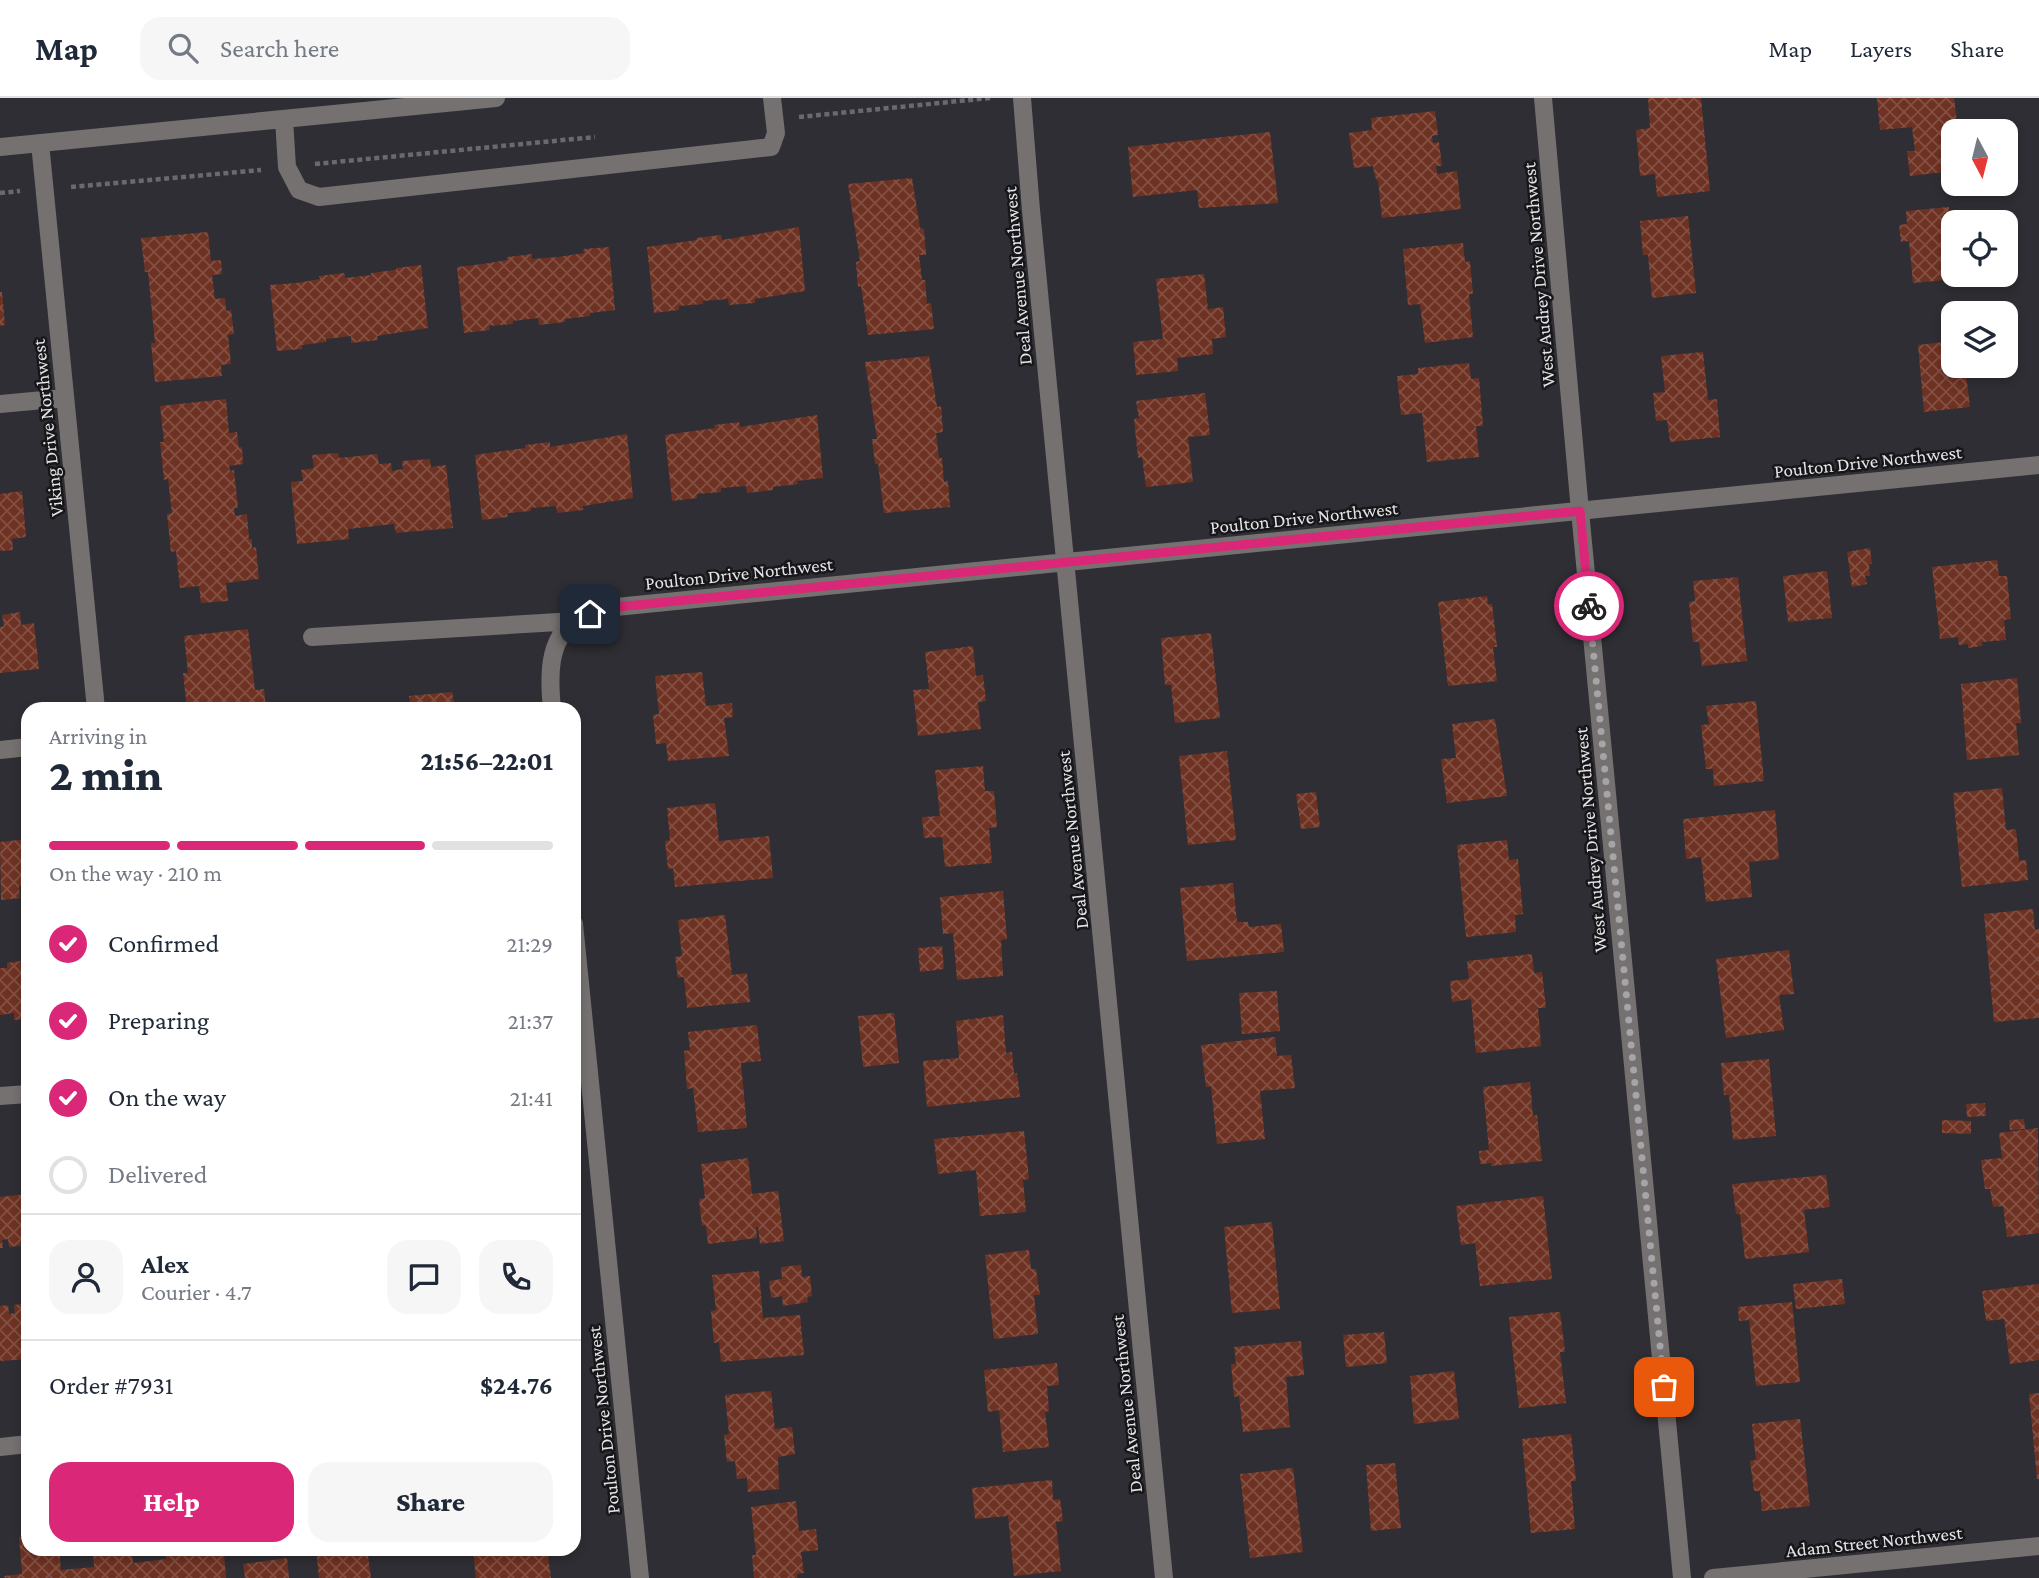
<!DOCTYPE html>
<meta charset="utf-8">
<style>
body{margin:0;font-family:"Crimson Pro",serif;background:#f6f6f7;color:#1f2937;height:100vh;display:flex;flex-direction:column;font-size:26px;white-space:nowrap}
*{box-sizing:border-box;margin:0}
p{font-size:23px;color:#747a83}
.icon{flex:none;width:38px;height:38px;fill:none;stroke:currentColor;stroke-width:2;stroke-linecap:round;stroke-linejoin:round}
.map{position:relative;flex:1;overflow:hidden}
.drawer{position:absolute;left:21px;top:604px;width:560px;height:854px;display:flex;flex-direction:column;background:#fff;border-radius:21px;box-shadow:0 4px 10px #0003}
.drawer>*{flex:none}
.needle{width:46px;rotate:173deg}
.fabs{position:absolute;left:1941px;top:21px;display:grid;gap:14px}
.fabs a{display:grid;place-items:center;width:77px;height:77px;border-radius:14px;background:#fff;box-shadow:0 4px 10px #0003;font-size:35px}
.pin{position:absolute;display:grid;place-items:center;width:60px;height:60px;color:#fff;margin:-30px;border-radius:14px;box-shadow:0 4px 10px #0006}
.courier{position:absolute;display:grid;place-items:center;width:70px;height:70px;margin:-35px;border:5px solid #db2777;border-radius:50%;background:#fff;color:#222;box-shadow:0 2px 9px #0007}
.headline em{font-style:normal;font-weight:800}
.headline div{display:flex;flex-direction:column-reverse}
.headline{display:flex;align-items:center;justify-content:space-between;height:119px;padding:0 28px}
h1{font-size:46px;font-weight:800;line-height:52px}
.bar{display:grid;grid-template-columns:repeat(4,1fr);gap:10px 7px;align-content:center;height:84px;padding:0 28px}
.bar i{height:9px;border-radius:5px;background:#e0e1e3}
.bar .active{background:#db2777}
.bar p{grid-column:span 4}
.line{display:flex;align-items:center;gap:18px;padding:0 28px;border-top:2px solid #e0e1e3}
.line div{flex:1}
.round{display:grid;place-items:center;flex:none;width:74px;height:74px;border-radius:21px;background:#f6f6f7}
ol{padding:0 28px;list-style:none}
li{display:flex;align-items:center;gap:21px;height:77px}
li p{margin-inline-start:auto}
li .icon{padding:7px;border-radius:50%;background:#db2777;color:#fff;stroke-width:4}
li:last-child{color:#747a83}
li i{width:38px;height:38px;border:4px solid #e0e1e3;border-radius:50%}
.button{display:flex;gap:14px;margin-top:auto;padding:14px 28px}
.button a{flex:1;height:80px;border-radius:21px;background:#db2777;color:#fff;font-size:28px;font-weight:800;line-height:80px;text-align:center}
.button a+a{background:#f6f6f7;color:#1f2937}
header{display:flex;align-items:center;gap:42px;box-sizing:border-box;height:98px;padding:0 35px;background:#fff;border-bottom:2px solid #e0e1e3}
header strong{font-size:33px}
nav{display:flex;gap:38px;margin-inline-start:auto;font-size:24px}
.search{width:490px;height:63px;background:#f6f6f7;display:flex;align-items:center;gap:18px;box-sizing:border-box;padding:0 24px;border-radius:21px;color:#747a83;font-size:26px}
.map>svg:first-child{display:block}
</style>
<header>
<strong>Map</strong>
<div class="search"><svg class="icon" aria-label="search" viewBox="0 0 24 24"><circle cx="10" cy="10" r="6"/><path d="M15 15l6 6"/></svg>Search here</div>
<nav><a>Map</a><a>Layers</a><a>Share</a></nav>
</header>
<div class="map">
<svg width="2039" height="1480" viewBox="0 0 2039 1480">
<defs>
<pattern id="building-cross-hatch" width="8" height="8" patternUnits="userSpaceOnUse" patternTransform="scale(1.75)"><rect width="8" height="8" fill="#6e3223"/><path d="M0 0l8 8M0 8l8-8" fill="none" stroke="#835043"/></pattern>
</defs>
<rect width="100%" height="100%" fill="#2f2e34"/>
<!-- building -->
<path fill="url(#building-cross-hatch)" d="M1648,0H1701L1710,93L1657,99L1655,76L1640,78L1636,32L1650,30Z
M1877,0H1954L1958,33H1953V73L1910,78L1907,53H1915L1912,29L1880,32Z
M1435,13L1438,37L1432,38L1433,45L1439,44L1442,68H1436L1437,76L1457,73L1461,111L1382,120L1378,83L1375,79L1373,68L1354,70L1349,35L1372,32L1371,20Z
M1270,34L1278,105L1199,110L1197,92L1133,99L1128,49Z
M912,80L920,130L924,131L926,157H919L922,182H925L927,206L931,205L934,231L868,237L861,188L858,189L856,164L860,163L848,86Z
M1949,109L1953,177H1956L1957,181L1913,185L1909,143L1901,144L1899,127L1907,126L1906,113Z
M1688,118L1696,195L1652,200L1648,157H1643L1640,123Z
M799,129L805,193L755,201V205L729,207L728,201L703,203V206L679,208V212L654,215L647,149L697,142L696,140L721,137L722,142Z
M208,134L211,163L221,162L222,176L212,177L215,201L225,200L226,213L231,212L234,236L228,237L231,266L221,267L222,278L155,284L151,245H155L148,174H145L141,140Z
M1463,145L1465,164L1470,163L1473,196H1469L1473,239L1425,245L1420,206L1408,207L1403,151Z
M609,149L615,212L590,215V218L565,221V224L539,227L538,220L513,223V226L489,228L490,232L464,235L457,169L483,166L507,162V159L532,156V161L558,159L584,155L583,151Z
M421,167L428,230L377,238L378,242L351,245V238L326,241V244L302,247V251L277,253L270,187L296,185L320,181L319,178L344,175L345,180L371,177V175L396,172V170Z
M1204,176L1208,211L1223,209L1226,239L1212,241L1213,256L1177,260L1178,273L1136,277L1133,244L1163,241L1156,181Z
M0,194H2L5,227L0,228Z
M1953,243V268H1965L1970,309L1924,314L1918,247Z
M1703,254L1708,302L1717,301L1720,339L1670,344L1667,322L1656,323L1653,295L1665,294L1661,258Z
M929,258L937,309L941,308L943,334L936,335L939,360H942L944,384L948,383L950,409L884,415L878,366H875L872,341H877L865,264Z
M1469,265L1471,281L1479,280L1483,328H1476L1479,359L1427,364L1422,315L1401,317L1397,278L1418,276V270Z
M1205,295L1210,337L1188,339L1193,384L1146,389L1142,359L1138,360L1134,321L1139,320L1136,303Z
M226,301L229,335L237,334L239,350L242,349L243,366L229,368L230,373L234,372L238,410H234L235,418L247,416L249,441H252V450L256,449L259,481L226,485L228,503L201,505L199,488L180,490L176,453L171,454L167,416L172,415L168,381L164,382L160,344H164L160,308Z
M817,317L823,380L797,383L798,386L773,389V392L747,395L746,388L721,390V394L697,396V400L672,403L665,337L715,330L714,327L739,324L740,329Z
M627,336L633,400L583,408V412L557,415L556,408L531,410V413L507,415L508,419L482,422L475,357L525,350V347L550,344V349Z
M338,355L339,360L377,356L379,366L391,365L392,373L403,371L402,363L430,361L431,369L446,367L453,430L396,435L394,426L348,431L349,441L297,446L291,384L303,383L301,372L314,370L312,357Z
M22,393L26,439L12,441L13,452L0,453V396Z
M1870,450L1872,466H1869L1870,478H1865L1867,486L1852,489L1847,454Z
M1997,462L1999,478H2007L2011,521L2004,522L2006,542L1982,544V548L1968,550V546L1959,547L1958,539L1940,541L1932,469Z
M1827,473L1832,520L1788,524L1783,478Z
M1738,479L1747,563L1702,568L1699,544H1693L1689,504L1695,503L1693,483Z
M1487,498L1488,506H1492L1497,549H1493L1497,583L1448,588L1438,504Z
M20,514L21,527L34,525L39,571L0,575V529L4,528L2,517Z
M248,531L255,592L264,591L266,611H187L183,575H188L184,538Z
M1211,535L1220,620L1175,625L1171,587H1165L1161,540Z
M973,548L976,578L983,577L986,603L978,604L981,631L918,638L913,592L929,591L925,554Z
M702,574L706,608L732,605L733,619L724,620L729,658L668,663L666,645L656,646L653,617L659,616L655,578Z
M2017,580L2021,625H2016L2019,657L1967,662L1961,586Z
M452,594L455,611H411L409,598Z
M1756,603L1764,683L1714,688L1713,671H1706L1701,627L1709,626L1706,608Z
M1495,621L1507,698L1447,705L1441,661L1456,660L1452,626Z
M1227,653L1236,742L1188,747L1179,658Z
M983,668L985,693H994L997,729L989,730L992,765L945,769L942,739L924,740L922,719L940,718L935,672Z
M2002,690L2006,732L2016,731L2019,763L2026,762L2028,782L1962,789L1953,695Z
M1316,694L1320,729L1301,731L1296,696Z
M715,705L719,743L769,738L773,780L675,789L673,770L668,771L665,743L670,742L667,710Z
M1775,712L1779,761L1749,764L1752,799L1706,804L1701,759L1686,761L1683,721Z
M28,741V787L19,788L20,800L1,802L0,744Z
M1507,742L1509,762L1518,761L1523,816L1515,817L1516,834L1466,839L1457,747Z
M1233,785L1237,824H1248L1249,829L1281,826L1284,854L1187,863L1180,790Z
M1003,793L1007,841L1001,842L1003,878L957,882L953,835L943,836L940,799Z
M2033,811L2035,832L2039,831V920L1994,924L1984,816Z
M725,817L732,877L747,875L750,904L687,910L684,879L678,880L675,859L682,858L678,822Z
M942,848L944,871L920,874L918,850Z
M1789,852L1794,896L1779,897L1784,932L1726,940L1716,861Z
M1532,856L1534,875L1542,874L1546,910H1538L1541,948L1476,955L1471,901L1452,904L1450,883L1469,881L1467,863Z
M26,862L28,921L14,922V915L0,917V870H7V865Z
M1277,893L1280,933L1242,936L1239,895Z
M894,915L899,965L863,969L858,918Z
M1003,917L1006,955L1012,954L1014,975H1017L1020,999L927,1009L923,963L959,960L956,923Z
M757,927L761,963L741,965L747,1030L698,1034L693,990L687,991L684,953L690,952L688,934Z
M1275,939L1277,958L1291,957L1295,990L1260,993L1265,1041L1217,1046L1211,988L1206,989L1201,947Z
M1769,961L1776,1038L1733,1042L1729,997H1724L1721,965Z
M1530,984L1533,1018L1537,1017L1542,1063L1491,1068V1065L1480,1066L1479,1053L1489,1052L1483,989Z
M1985,1005L1986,1018L1967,1019L1966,1006Z
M2024,1021L2025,1031L2010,1032L2009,1022Z
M1942,1022L1971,1023V1036L1942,1035Z
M2038,1030L2039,1135L2007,1139L2003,1108L1993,1109L1990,1091H1985L1981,1062L2002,1060L1999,1035Z
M1024,1033L1029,1081L1023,1082L1026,1114L980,1118L976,1072L938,1076L934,1041Z
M748,1060L752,1096L778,1093L784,1143L760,1146L758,1129H756L757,1140L708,1146L706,1127L702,1128L699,1101L705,1100L701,1066Z
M1826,1077L1830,1109L1804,1112L1809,1154L1745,1161L1740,1116H1736L1732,1086Z
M28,1096V1147L9,1149L8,1141L2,1142L3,1150H0V1099Z
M1543,1098L1552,1181L1480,1188L1475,1145L1461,1147L1456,1108Z
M1272,1124L1280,1211L1232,1215L1224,1129Z
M1029,1152L1031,1171H1036L1040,1197H1034L1038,1236L994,1241L985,1157Z
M801,1167L802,1179L810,1178L812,1198L807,1199L808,1204L783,1208L782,1198L771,1200L769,1183L782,1181L781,1169Z
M759,1173L763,1220L800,1217L804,1257L721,1264L719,1244L714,1245L711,1213L716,1212L712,1177Z
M1842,1181L1845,1206L1796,1211L1793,1186Z
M2039,1186V1262L2010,1266L2004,1221L1986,1223L1982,1193Z
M1792,1204L1800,1284L1756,1288L1749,1222L1739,1223L1738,1209Z
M28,1205V1261L0,1263V1208L8,1207L9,1216L15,1215L14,1207Z
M1556,1214H1560L1565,1254H1560L1566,1305L1519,1310L1509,1219Z
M1384,1234L1387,1265L1346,1269L1343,1237Z
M1301,1243L1304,1277L1286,1279L1290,1329L1243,1334L1239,1298L1234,1299L1231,1266H1236L1234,1249Z
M1057,1265L1059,1287L1047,1288L1049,1313L1045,1314L1049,1349L1003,1354L999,1312L988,1314L984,1272Z
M1454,1273L1459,1321L1414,1326L1410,1278Z
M771,1293L775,1331L792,1329L795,1356L778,1359L779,1391L748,1394L747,1380L737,1381L735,1363L727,1364L724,1337L729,1336L725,1297Z
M2039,1295V1381H2037L2029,1296Z
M1800,1321L1810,1408L1762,1413L1760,1393H1754L1750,1363L1756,1362L1752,1326Z
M1571,1336L1576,1383H1571L1575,1431L1531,1435L1522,1341Z
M1395,1365L1401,1430L1371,1433L1366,1367Z
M1293,1370L1303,1454L1250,1460L1240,1376Z
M1052,1382L1053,1402L1060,1401L1063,1423L1056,1424L1061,1473L1014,1478L1008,1418L975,1421L972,1390Z
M796,1403L799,1433L816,1431L818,1452L801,1454L804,1475L797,1476V1480H754L752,1457H756L751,1409Z
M28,1438V1451H59L61,1472L94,1469L93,1451H132L133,1465L166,1461L165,1451H204L205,1458L224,1456L226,1480H5L4,1478L22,1476L19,1439Z
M316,1451H367L371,1480H319Z
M473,1451H547L551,1480H476Z
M287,1460L289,1480H245L243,1466Z"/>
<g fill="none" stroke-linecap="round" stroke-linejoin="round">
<!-- path -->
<path stroke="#6a696e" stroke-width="4.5" stroke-dasharray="5 3.5" stroke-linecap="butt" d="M799,19L990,0
M315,66L595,39
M71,89L261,72
M0,95L20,93"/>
<!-- minor -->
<path stroke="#757170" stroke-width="18" d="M1022,0L1031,112L1164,1480
M1543,0L1580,413L1682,1480
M284,21L287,69L299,92L319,99L771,49L776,35L772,0
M40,45L96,611
M0,49L496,0
M0,306L65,300
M312,539L575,523
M552,611C549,581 547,542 575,523C583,517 596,514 606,510L2039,367
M0,652L28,649
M574,826L640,1480
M0,998L28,996
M0,1349L28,1346
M1713,1480L2039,1448"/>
</g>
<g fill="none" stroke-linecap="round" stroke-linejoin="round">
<!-- done -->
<path stroke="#a5a4a9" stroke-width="7" stroke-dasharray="0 12.6" d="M1589,508L1664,1289"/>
<!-- route -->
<path stroke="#db2777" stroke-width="9" d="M590,516L606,510L1580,413L1589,508"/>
</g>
<g text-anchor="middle" stroke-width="5" stroke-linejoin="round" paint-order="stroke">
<!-- street labels -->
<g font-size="19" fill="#e5e4e8" stroke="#171619">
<text transform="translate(1538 177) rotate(-95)" y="7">West Audrey Drive Northwest</text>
<text transform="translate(1017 178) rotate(-95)" y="7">Deal Avenue Northwest</text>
<text transform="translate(47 330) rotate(-96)" y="7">Viking Drive Northwest</text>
<text transform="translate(1868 363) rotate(-6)" y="7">Poulton Drive Northwest</text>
<text transform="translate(1304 419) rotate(-6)" y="7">Poulton Drive Northwest</text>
<text transform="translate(739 475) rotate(-6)" y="7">Poulton Drive Northwest</text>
<text transform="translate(1072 742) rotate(-96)" y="7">Deal Avenue Northwest</text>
<text transform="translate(1590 742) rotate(-95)" y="7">West Audrey Drive Northwest</text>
<text transform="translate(1126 1306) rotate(-96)" y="7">Deal Avenue Northwest</text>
<text transform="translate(603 1322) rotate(-96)" y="7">Poulton Drive Northwest</text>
<text transform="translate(1874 1443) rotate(-6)" y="7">Adam Street Northwest</text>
</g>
</g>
</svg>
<div class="fabs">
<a><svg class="needle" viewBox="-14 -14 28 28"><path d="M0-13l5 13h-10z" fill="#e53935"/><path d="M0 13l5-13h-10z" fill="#747a83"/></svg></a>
<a><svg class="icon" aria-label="locate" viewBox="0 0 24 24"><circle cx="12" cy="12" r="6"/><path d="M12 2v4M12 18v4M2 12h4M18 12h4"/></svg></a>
<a><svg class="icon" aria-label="layers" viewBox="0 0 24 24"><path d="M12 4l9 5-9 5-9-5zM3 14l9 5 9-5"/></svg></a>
</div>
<div class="pin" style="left:1664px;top:1289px;background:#ea580c"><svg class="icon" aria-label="bag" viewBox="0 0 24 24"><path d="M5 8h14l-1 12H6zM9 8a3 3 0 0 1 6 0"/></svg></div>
<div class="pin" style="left:590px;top:516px;background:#1f2937"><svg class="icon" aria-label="home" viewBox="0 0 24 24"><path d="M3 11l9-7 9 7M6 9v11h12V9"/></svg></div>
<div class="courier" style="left:1589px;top:508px"><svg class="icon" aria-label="bike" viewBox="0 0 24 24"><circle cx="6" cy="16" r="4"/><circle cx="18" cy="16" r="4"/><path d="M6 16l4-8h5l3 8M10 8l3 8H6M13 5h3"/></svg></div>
<section class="drawer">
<div class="headline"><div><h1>2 min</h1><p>Arriving in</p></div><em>21:56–22:01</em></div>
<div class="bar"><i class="active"></i><i class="active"></i><i class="active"></i><i></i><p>On the way · 210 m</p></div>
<ol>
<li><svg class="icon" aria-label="check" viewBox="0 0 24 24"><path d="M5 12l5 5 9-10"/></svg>Confirmed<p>21:29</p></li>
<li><svg class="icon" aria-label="check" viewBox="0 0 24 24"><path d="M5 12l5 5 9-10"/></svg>Preparing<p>21:37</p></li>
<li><svg class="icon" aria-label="check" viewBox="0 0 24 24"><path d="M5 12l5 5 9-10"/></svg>On the way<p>21:41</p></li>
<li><i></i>Delivered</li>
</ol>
<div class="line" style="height:126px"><a class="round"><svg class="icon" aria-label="person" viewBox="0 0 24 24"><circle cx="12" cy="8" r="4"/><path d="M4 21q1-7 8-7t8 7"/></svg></a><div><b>Alex</b><p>Courier · 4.7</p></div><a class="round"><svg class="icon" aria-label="chat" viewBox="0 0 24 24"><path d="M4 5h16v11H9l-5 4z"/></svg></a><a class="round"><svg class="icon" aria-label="phone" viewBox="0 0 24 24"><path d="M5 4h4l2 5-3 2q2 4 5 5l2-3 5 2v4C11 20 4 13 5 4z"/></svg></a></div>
<div class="line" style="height:91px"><div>Order #7931</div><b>$24.76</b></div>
<div class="button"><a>Help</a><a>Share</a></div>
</section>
</div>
